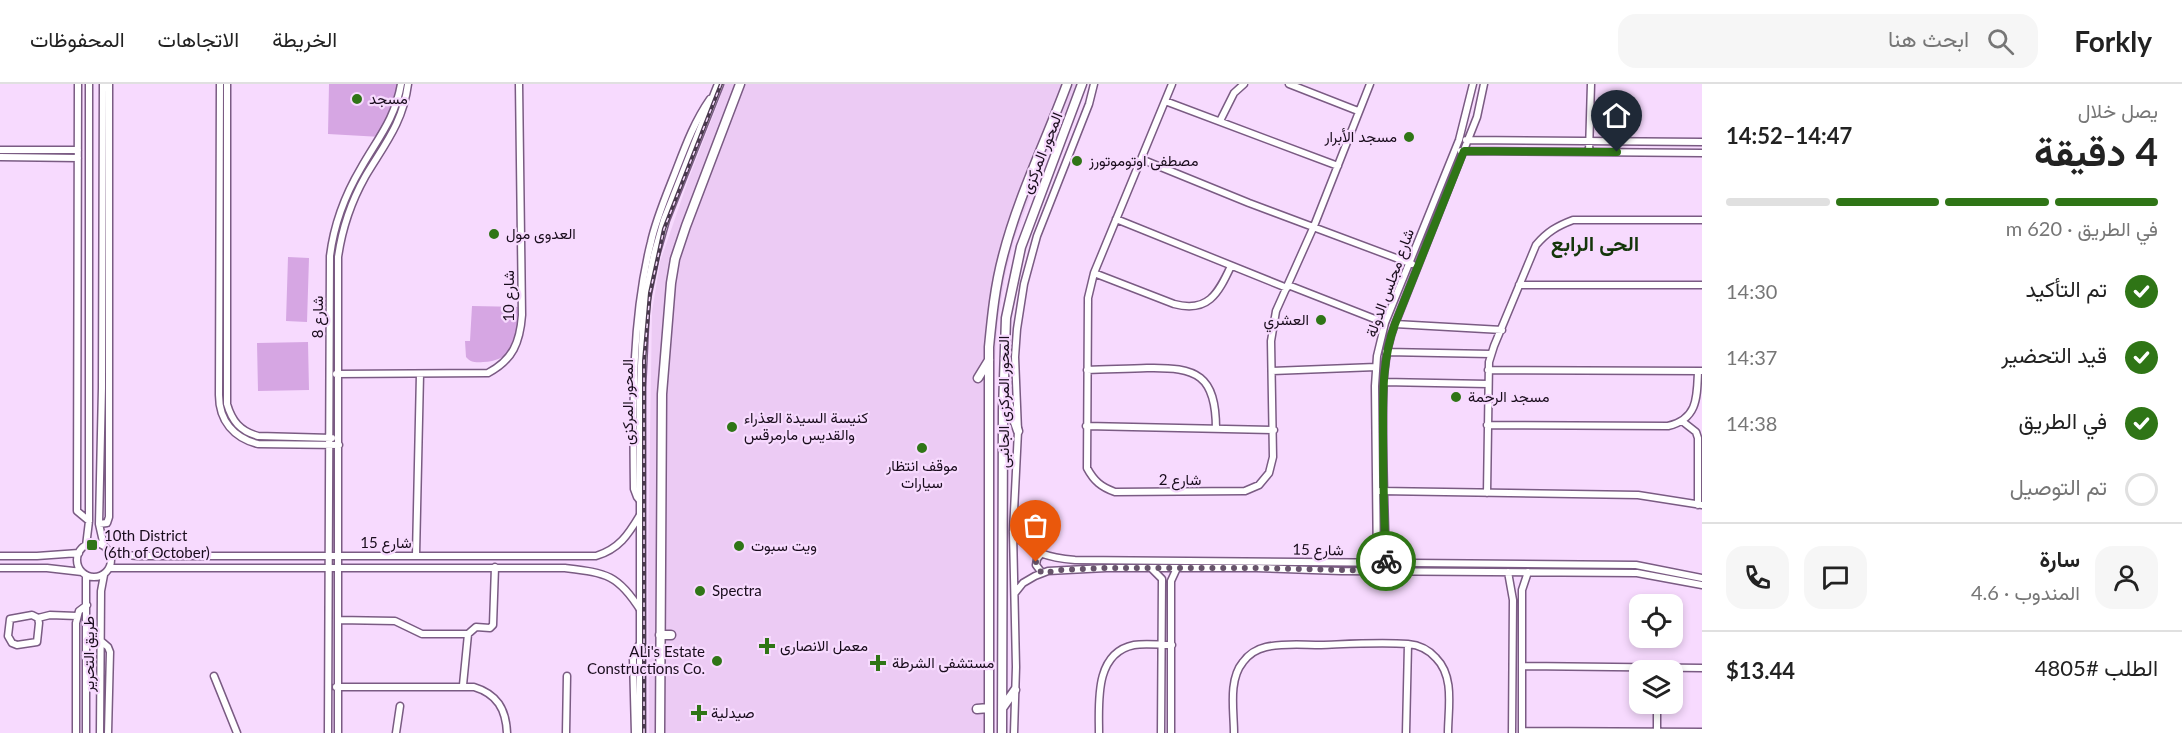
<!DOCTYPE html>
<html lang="ar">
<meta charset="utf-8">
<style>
body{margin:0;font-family:Lato,Vazirmatn,sans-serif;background:#f6f6f6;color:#222;direction:rtl;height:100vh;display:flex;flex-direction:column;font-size:22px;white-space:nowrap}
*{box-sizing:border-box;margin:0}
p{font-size:20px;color:#767676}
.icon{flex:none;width:33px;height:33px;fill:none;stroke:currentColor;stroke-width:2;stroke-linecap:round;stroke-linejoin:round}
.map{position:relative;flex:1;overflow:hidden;direction:ltr}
.details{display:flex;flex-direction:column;background:#fff;width:480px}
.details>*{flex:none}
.buttons{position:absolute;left:1629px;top:510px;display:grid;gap:12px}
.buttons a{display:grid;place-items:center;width:54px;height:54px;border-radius:12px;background:#fff;box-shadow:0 3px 9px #0003;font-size:30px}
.pin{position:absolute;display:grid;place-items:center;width:51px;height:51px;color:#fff;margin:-62px -26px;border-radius:50% 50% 50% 0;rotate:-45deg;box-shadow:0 0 6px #0007}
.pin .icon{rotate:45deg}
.courier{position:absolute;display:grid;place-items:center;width:60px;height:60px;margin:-30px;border:4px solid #2f7516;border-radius:50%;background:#fff;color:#222;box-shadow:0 2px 8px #0007}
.summary em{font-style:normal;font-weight:700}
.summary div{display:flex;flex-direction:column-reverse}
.summary{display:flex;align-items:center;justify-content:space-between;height:102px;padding:0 24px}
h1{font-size:39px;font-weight:700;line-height:45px}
.bar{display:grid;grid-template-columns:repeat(4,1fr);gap:9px 6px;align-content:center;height:72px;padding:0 24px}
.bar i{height:8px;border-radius:4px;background:#e0e0e0}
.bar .current{background:#2f7516}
.bar p{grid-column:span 4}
.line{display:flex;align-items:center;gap:15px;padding:0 24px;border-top:2px solid #e0e0e0}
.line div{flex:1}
.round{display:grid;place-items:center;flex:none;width:63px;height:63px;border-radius:18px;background:#f6f6f6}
ol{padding:0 24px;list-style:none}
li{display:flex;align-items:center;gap:18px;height:66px}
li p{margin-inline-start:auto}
li .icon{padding:6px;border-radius:50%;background:#2f7516;color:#fff;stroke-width:4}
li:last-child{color:#767676}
li i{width:33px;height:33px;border:3px solid #e0e0e0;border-radius:50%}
header{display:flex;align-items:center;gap:36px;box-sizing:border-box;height:84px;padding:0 30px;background:#fff;border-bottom:2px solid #e0e0e0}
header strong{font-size:28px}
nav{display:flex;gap:33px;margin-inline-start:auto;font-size:21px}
.search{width:420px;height:54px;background:#f6f6f6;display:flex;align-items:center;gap:15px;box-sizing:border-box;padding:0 21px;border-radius:18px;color:#767676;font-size:22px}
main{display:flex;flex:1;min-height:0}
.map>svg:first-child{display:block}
</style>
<header>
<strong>Forkly</strong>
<div class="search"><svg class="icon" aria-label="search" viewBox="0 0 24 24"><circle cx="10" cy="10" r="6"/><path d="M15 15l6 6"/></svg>ابحث هنا</div>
<nav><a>الخريطة</a><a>الاتجاهات</a><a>المحفوظات</a></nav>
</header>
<main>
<section class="details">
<div class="summary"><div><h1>4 دقيقة</h1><p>يصل خلال</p></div><em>14:47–14:52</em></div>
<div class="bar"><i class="current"></i><i class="current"></i><i class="current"></i><i></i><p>في الطريق · 620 m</p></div>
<ol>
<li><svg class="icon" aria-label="check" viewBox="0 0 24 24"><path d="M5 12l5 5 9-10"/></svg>تم التأكيد<p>14:30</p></li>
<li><svg class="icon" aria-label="check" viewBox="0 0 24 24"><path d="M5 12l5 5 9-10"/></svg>قيد التحضير<p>14:37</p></li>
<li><svg class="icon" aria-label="check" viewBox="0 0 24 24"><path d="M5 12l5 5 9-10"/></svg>في الطريق<p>14:38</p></li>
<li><i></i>تم التوصيل</li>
</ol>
<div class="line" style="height:108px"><a class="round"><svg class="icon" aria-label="person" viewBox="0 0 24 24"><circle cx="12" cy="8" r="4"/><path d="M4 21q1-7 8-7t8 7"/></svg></a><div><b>سارة</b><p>المندوب · 4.6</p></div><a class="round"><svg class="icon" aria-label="chat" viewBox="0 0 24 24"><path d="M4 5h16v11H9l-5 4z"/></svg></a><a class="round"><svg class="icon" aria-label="phone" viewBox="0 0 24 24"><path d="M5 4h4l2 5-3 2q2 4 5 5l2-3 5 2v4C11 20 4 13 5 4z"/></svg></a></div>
<div class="line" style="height:78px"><div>الطلب #4805</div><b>$13.44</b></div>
</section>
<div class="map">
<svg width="1702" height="649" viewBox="0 0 1702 649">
<rect width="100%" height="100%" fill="#f7dafe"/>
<!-- built -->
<path fill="#eccbf4" d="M723,0H1077L1031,110L1014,156L1005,192L998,237L995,276V649H649L648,479L652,228L660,178L689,94L720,14Z"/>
<!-- green -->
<path fill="#d6a6e3" d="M329,0H401L381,53L328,50Z
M288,173L309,174L307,238L286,237Z
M472,222L521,223C518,251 518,276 483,278C476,279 470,278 466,273L465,257H470Z
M308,258L309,306L258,307L257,259Z"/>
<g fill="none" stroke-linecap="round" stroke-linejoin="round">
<!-- minor casing -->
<g stroke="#7a5b83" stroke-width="9">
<path id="minor" d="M78,0L77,427L89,437
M103,0L102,304L99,440L104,462
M220,0L219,311C219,337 234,354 258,360L339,361
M227,0V320C232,337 240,347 258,352L332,354
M1172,0L1094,189L1088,214L1087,384C1094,397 1101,403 1115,408L1245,407L1259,401L1269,389L1273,373L1271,257L1276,227L1314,142L1370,0
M1289,0L1358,27
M1165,17L1338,82
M1220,37L1234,9L1244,0
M1466,56L1702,58
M0,66H78
M1461,67L1702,69
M1589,68L1591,0
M0,73L78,74
M1141,75L1249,119L1412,180
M1116,135L1287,204
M1094,189L1174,220C1208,229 1218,210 1231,182
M1288,201L1385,239
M1519,201H1702
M1395,240L1502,246
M1386,268L1491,270
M1087,286C1107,285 1127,285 1147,284C1197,283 1216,291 1216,345
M1488,286L1701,287
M1272,287L1376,283
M336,290L488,289C513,276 520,258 522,231L519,0
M1383,298L1488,300
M1682,337L1696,348L1698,354V421
M1487,341L1668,342C1698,335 1697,313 1698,287
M1086,342L1274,346
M1380,407L1638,411L1702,421
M1487,409L1489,278L1494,262L1536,161C1547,148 1557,142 1573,136H1702
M641,418L637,413L634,405C633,323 631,238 651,158C656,135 666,112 675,89C685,63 694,38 710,15
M99,440L107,439L109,433V0
M1013,448C1029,469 1050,474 1075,476L1636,481L1702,494
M77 476a17 17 0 1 1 34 0a17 17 0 1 1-34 0Z
M86,462L89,437V0
M110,470L139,472H596C619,465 628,451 640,431
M1041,470L1037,475L1036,481L1042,489
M416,471L420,290
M0,472H37L79,469
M1377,483L1375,302L1377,272L1385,239L1459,56L1473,0
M1386,483C1385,437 1383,391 1383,344C1383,308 1382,274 1395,240L1477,33L1484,0
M0,484H47L82,488
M109,484H565C606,489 618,490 641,527
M1152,485L1162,495L1161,649
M1508,488L1513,516L1512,649
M86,491V649
M1015,509L1023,499L1035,492L1048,487L1106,484H1257L1341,487L1637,489L1702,501
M32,531L38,534L39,539L37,558L17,561L12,559L8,552L10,535Z
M38,534L50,531L77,532
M338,536L395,537L422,550H468
M101,557L108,563L110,568L108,649
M1523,582L1702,584
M214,592L237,649
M463,601L468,550L476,543L490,544L493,541L495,483
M336,603H474C497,610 506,625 507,649
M1522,647L1702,648
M1522,648V506L1528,488
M1657,648V620
M76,649V539L79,527L87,521
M100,649L101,507L104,491
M328,649L330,172C334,140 345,111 361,84C378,54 395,35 401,0
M338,649V173C342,145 351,118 365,93C384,61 403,39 408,0
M396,649L400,622
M566,649L567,592
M635,649L633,574L636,565L641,559
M1014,649L1016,583L1013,448L1018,347L1015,273L1017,245L1024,200L1037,152L1089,20L1094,0
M1099,649C1099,619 1094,569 1134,561C1145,559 1160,561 1172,561
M1171,649V497L1177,484
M1234,649C1234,627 1228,596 1243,578C1248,571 1257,565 1266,563C1283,559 1303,561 1321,561C1349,560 1380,558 1408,560C1419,561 1429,566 1436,574C1455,593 1448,625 1448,649
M1406,649L1408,560"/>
</g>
<!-- major casing -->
<g stroke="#7a5b83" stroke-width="11">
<path id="major" d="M978,294L989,276
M1006,313L1018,347
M660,551H671
M1003,623L1015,606
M977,625L989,624
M641,649V303L645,219L655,171L665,136L719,0
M660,649L662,310L671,199L675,175L686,142L740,0
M989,649V263C992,232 995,202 1003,172C1018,113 1046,57 1067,0
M1002,649L1003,326L1006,234L1021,163L1082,0"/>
</g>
<!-- minor -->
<use href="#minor" stroke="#fff" stroke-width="6"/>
<!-- major -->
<use href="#major" stroke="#fff" stroke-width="8"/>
<!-- rail casing -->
<g stroke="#49394d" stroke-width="4">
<path id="rail" d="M644,649V277L650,209L664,145L721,0"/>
</g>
<!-- rail -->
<use href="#rail" stroke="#f7dafe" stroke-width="1.5" stroke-dasharray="4.5" stroke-linecap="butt"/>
</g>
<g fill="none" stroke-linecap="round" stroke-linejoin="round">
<!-- done -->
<path stroke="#67546b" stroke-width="6" stroke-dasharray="0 10.8" d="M1036,478L1037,483L1042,489L1061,486L1106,484H1257L1386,487V477"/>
<!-- route -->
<path stroke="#2f7516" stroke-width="8" d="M1386,477C1384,434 1383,392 1383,349C1383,311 1382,275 1395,240L1464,67L1617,68"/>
</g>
<!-- markers -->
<g fill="#2f7516" stroke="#f7dafe" stroke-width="2">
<circle cx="357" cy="15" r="6"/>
<circle cx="1409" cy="53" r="6"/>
<circle cx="1077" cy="77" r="6"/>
<circle cx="494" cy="150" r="6"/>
<circle cx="1321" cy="236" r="6"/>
<circle cx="1456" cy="313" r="6"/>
<circle cx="732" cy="343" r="6"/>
<circle cx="922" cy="364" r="6"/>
<rect x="86" y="455" width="12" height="12" rx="3"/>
<circle cx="739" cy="462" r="6"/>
<circle cx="700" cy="507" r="6"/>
<path d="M764 553h6v6h6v6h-6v6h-6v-6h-6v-6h6z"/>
<circle cx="717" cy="577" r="6"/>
<path d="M875 570h6v6h6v6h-6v6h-6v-6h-6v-6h6z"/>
<path d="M696 620h6v6h6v6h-6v6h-6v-6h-6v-6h6z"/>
</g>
<g text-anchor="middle" stroke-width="4.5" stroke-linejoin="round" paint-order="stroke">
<!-- poi labels -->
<g font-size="15" fill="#190c1c" stroke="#f7dafe" text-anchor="start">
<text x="369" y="20">مسجد</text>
<text x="1397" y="58" text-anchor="end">مسجد الأبرار</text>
<text x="1089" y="82">مصطفى اوتوموتورز</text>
<text x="506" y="155">العدوى مول</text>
<text x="1309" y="241" text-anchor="end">العشري</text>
<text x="1468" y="318">مسجد الرحمة</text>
<text x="744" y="339">كنيسة السيدة العذراء<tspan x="744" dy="17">والقديس مارمرقس</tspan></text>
<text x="922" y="387" text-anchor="middle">موقف انتظار<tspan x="922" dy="17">سيارات</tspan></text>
<text x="104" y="457">10th District<tspan x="104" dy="17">(6th of October)</tspan></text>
<text x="751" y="467">ويت سبوت</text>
<text x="712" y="512">Spectra</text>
<text x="780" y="567">معمل الانصارى</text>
<text x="705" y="573" text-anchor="end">ALi's Estate<tspan x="705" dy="17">Constructions Co.</tspan></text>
<text x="892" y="584">مستشفى الشرطة</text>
<text x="711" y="634">صيدلية</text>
</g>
<!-- street labels -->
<g font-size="15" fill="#190c1c" stroke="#f7dafe">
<text transform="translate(1042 69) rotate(-68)" y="5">المحور المركزى</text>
<text transform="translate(1390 199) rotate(-70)" y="5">شارع مجلس الدولة</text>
<text transform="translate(509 212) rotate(-90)" y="5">شارع 10</text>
<text transform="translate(318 233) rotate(-90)" y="5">شارع 8</text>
<text transform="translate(628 318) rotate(-90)" y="5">المحور المركزى</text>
<text transform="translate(1004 318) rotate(-90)" y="5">المحور المركزى الجانبى</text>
<text x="1180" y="401">شارع 2</text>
<text x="386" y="464">شارع 15</text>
<text transform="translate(1318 466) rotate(1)" y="5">شارع 15</text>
<text transform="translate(89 570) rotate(-90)" y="5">طريق التحرير</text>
</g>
<!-- district labels -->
<g font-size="21" font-weight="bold" fill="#14360a" stroke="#f7dafe">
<text x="1595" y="167">الحى الرابع</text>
</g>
</g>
</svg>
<div class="buttons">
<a><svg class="icon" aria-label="locate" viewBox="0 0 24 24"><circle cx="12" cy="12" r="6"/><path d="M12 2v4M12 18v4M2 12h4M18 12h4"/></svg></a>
<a><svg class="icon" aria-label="layers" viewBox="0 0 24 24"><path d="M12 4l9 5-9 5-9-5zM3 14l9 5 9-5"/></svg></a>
</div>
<div class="pin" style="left:1036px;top:478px;background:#ea580c"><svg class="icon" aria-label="bag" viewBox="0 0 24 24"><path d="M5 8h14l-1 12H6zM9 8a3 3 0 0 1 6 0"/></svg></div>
<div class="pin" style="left:1617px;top:68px;background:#1f2937"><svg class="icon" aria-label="home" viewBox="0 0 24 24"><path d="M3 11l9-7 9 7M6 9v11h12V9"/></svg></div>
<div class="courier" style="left:1386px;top:477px"><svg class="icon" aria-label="bike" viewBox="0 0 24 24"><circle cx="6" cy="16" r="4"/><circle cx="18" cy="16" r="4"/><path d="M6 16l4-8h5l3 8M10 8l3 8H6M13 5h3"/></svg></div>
</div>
</main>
